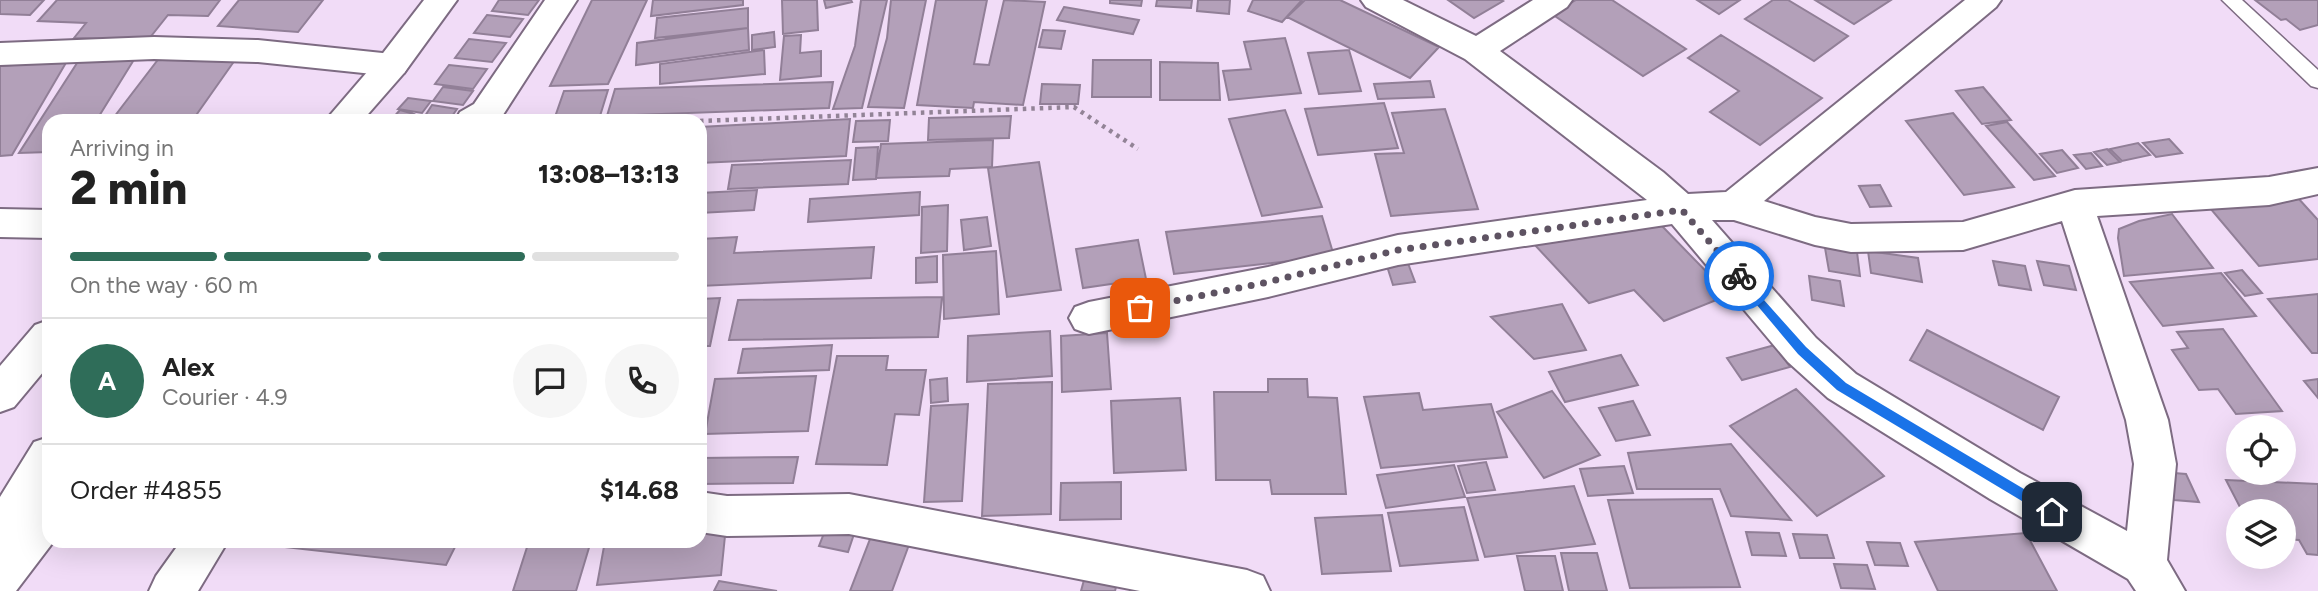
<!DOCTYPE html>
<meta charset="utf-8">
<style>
body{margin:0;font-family:Figtree,sans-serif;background:#f6f6f6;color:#222;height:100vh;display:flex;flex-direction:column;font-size:26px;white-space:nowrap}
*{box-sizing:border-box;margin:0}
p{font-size:23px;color:#767676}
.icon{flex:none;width:38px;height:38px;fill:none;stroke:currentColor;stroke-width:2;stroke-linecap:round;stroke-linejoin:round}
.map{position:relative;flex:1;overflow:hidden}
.panel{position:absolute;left:42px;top:114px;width:665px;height:434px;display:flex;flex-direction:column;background:#fff;border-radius:21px;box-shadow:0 7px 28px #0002}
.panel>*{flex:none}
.fabs{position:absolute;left:2226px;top:415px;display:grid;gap:14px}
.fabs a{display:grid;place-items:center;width:70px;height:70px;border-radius:50%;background:#fff;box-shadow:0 7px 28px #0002;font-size:35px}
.pin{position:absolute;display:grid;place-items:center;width:60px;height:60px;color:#fff;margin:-30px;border-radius:14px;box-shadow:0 4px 10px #0006}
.courier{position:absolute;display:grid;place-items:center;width:70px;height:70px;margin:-35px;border:5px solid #1a73e8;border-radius:50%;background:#fff;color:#222;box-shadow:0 2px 9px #0007}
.headline em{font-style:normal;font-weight:800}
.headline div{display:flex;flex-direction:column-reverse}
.headline{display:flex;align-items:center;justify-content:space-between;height:119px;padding:0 28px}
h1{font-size:46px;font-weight:800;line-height:52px}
.bar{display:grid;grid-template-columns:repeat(4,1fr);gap:10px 7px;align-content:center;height:84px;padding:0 28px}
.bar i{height:9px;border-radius:5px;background:#e0e0e0}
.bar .selected{background:#2f6d59}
.bar p{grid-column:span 4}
.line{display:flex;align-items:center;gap:18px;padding:0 28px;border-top:2px solid #e0e0e0}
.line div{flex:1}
.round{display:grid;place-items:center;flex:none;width:74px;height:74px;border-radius:37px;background:#f6f6f6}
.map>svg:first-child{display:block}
</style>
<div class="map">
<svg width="2318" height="591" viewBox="0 0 2318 591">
<rect width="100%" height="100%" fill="#f1dcf7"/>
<!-- building -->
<path fill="#b3a0b9" stroke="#917f97" stroke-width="2" d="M0,0H44L30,15L0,14Z
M57,0H220L208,16L168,15L148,40L74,38L86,23L38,21Z
M239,0H323L298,32L218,26Z
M499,0H539L528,15L492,11Z
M592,0H647L608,84L550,86Z
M653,0H743V5L651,16Z
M782,0H817L818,30L783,34Z
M824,0H851L852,2L826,8Z
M861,0H887L862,108L833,109L855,46Z
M891,0H926L904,108L868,107L887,38Z
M936,0H987L974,64L989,65L1004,0L1045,2L1023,105L974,102L973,108L917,105Z
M1110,0H1142L1141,6L1110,3Z
M1157,0H1192L1191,8L1156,6Z
M1198,0H1230L1229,14L1197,11Z
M1253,0H1302L1282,22L1248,11Z
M1305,0H1340L1439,47L1410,78L1287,17Z
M1448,0H1501L1503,1L1474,18Z
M1576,0H1612L1686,49L1643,76L1552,14Z
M1697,0H1740L1719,14Z
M1773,0H1788L1848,36L1814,61L1745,19Z
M1815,0H1891L1854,24Z
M2255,0H2318V25L2300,30L2286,19L2281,20Z
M1064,7L1139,20L1133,34L1057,20Z
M748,8V28L655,38L657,18Z
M487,15L523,19L510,37L474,33Z
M748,28L749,50L636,65L637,43Z
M1043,30L1065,31L1061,49L1039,47Z
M774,32L775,47L752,50V35Z
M801,35L800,53L821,51V76L780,80L784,36Z
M1721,35L1822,98L1760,145L1710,112L1739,91L1688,58Z
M1285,38L1301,93L1229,100L1223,71L1251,69L1244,42Z
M469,39L506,43L492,62L455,58Z
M764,50L765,74L660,84V64Z
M1349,50L1361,91L1319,94L1308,53Z
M160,57L235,60L192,121H111Z
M135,58L96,121H49V152L19,153L79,60Z
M1093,60H1151V97H1092Z
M67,61L12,155L0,156V66Z
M1160,62L1218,63L1220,100H1160Z
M449,65L487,69L473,89L435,84Z
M1430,81L1434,97L1378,99L1374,84Z
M833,82L829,108L607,116L615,89Z
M1042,84L1080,85L1078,104H1040Z
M443,87L473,91L463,105L433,101Z
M1983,87L2011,120L1982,124L1956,91Z
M608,90L600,116L555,117L564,91Z
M408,98L431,101L422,113L398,109Z
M1384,103L1398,148L1318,155L1305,109Z
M432,105L457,109L450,119L425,116Z
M1445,109L1478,209L1391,216L1375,154L1404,153L1392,113Z
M400,110L414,114L408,121L392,119Z
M1285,110L1322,207L1262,216L1229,119Z
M1953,113L2014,187L1964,195L1906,121Z
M1011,116L1009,138L928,140L929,118Z
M850,119L846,156L700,163V127Z
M890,120L888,141L853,142L856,121Z
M2007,122L2055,176L2034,180L1986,126Z
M2169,139L2182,153L2156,157L2143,143Z
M993,140L992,167L950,169L949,176L876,178L881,144Z
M2138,143L2150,155L2122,161L2110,149Z
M878,147L876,179L853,180L856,148Z
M2107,149L2120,162L2107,165L2094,152Z
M2062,150L2078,168L2057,173L2040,154Z
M2091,153L2102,166L2086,169L2074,155Z
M851,160L848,184L728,189L732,165Z
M1039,162L1061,290L1007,297L988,168Z
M1880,185L1891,206L1870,207L1859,186Z
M757,190L754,210L700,213V193Z
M920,192L919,215L808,222L810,199Z
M2298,198L2318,220V259L2259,266L2210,208Z
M948,205L947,251L921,253L922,207Z
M2172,214L2213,268L2124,276L2118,238L2119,229L2139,221Z
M1322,216L1334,256L1174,274L1166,232Z
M987,217L991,246L964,250L961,220Z
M1661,225L1729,295L1664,321L1634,290L1589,303L1533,243Z
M737,237L734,253L874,247L871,278L700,286V239Z
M1138,240L1146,279L1083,288L1076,249Z
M1825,248L1857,252L1860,276L1829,271Z
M996,251L999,314L944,319L943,255Z
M1868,251L1918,258L1922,282L1871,273Z
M937,256V282L916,283V258Z
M1406,258L1415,282L1393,285L1385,260Z
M1993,261L2025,266L2031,290L1999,285Z
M2037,261L2069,266L2076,290L2044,285Z
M2242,270L2262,293L2245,296L2225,273Z
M2221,273L2256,316L2163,326L2130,282Z
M1809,276L1840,281L1844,306L1812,300Z
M2318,294V353H2312L2268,299Z
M942,297L938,337L729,340L738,300Z
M720,298L710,346H700V299Z
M1562,304L1586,350L1534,359L1491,317Z
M2223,329L2282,411L2236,414L2218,389L2199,390L2172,350L2188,348L2177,332Z
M1927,330L2059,397L2043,430L1910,360Z
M1050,331L1052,376L967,382L968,336Z
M1107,333L1111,389L1062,392L1061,336Z
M832,345L829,370L738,373L743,349Z
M1775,345L1790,367L1742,380L1727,358Z
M1621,355L1638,385L1565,402L1549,372Z
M837,356H888L886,370H926L919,415L895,414L887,465L816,464Z
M816,376L808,431L705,434L715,379Z
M947,378L948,401L931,403L930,380Z
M1268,379H1307L1308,397L1337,398L1346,494H1272L1270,480H1216L1214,392H1268Z
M2318,379V398L2304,381Z
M1052,382L1051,514L982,516L988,384Z
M1796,389L1884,476L1817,516L1730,426Z
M1552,391L1600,455L1544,478L1497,412Z
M1419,393L1423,410L1491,404L1507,457L1381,468L1364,397Z
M1180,398L1186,470L1114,473L1111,401Z
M1633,401L1650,435L1616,441L1599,408Z
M968,404L962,501L924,502L931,406Z
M1731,444L1791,520L1731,516L1720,489H1637L1628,453Z
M798,457L793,483L700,484V458Z
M1486,462L1495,490L1467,493L1458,466Z
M1454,465L1465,497L1386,508L1377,475Z
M1624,466L1633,493L1588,496L1580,469Z
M2161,472L2186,474L2199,502L2174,500Z
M2226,480L2318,484V555L2307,554L2299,540L2284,539V511H2242Z
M1121,482V519L1060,520L1061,483Z
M1574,486L1595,544L1485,557L1467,498Z
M1712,499L1740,587L1630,588L1608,500Z
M1464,507L1478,560L1400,566L1388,513Z
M1382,515L1391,571L1322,574L1315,518Z
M828,523L856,528L848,552L819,546Z
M726,526L721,575L597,585L605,541H700V528Z
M1746,532L1779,533L1786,556L1752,555Z
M2026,533L2057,591H1938L1915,542Z
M872,534L910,542L892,591H850Z
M1793,534L1827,535L1834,558H1800Z
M268,541H458L446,565L266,545Z
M529,541H591L576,591H513Z
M1867,542L1900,543L1908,566L1875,565Z
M1561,553H1597L1607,591H1569Z
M1517,556H1555L1563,591H1525Z
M1834,564L1867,565L1875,589L1841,588Z
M1087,569L1119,575L1115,591H1081Z
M719,581L777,591H714Z"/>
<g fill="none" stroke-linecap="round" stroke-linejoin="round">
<!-- lane casing -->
<g stroke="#7d6b82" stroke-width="3">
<path id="lane" d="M2222,0H2242L2318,70V88L2311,86Z"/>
</g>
<!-- street casing -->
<g stroke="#7d6b82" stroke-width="4">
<path id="street" d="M545,0H577L499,121H455L460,112L474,104Z
M1361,0H1403L1476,36L1533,0H1572L1567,7L1500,51L1663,172L1688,194L1726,192L1965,0H2001L1996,7L1764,201L1815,217L1851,224L1963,222L2075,190L2269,177L2318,168V194L2269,205L2097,216L2168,420L2176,464L2167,560L2185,591H2136L2128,579L1990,499L1828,398L1788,362L1672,224L1398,265L1268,297L1089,334L1075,329L1069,318L1075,307L1089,302L1268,267L1398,235L1647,200L1465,59L1366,7ZM1712,220H1734L1815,245L1851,252L1963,250L2062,221L2126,420L2134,464L2127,531L2020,473L1856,374L1816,338Z
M154,37L258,40L392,54L404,57L409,65L404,73L392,76L258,62L154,59L0,65V43Z
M0,209L49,210V238L0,237Z
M49,320V365L14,407L0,412V366L35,325Z
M700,492L727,496L849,494L1247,570L1263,576L1270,591H1140L849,534L727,536L700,532Z
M181,541H228L198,591H149L156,576Z"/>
</g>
<!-- highway casing -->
<g stroke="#7d6b82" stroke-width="4">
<path id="highway" d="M424,0H457L404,73L362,121H325L380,57Z
M49,437V541H54L16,591H0V497L34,442Z"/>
</g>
<!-- path -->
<path stroke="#928396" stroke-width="4.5" stroke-dasharray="3.5 5" stroke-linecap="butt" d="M700,121L1074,107L1138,149"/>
<!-- lane -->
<use href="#lane" fill="#fff" fill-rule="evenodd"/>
<!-- street -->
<use href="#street" fill="#fff" fill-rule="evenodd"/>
<!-- highway -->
<use href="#highway" fill="#fff" fill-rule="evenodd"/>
</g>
<!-- route -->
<path fill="#1a73e8" d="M1739,272L1806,347L1846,383L2056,508V516H2047L1837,390L1798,354L1735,279L1733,276Z"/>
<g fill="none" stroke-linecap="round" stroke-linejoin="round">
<!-- done -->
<path stroke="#5e5362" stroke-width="7" stroke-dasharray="0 12.6" d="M1140,308L1268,282L1398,250L1682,210L1739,276"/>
</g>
</svg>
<div class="fabs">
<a><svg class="icon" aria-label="locate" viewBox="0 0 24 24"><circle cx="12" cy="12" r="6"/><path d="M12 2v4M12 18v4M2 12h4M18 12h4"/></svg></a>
<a><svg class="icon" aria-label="layers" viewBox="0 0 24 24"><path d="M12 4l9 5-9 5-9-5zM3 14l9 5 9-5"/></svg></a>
</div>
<div class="pin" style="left:1140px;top:308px;background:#ea580c"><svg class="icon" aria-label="bag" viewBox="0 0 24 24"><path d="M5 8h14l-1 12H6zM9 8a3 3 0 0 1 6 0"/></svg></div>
<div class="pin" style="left:2052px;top:512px;background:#1f2937"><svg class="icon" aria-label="home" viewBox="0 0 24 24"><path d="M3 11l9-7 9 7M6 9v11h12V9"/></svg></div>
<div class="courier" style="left:1739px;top:276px"><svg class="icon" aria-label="bike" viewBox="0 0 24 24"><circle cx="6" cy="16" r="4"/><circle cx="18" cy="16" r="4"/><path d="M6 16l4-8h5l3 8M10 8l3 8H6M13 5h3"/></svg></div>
<section class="panel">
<div class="headline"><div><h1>2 min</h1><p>Arriving in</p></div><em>13:08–13:13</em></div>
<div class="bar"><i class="selected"></i><i class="selected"></i><i class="selected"></i><i></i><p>On the way · 60 m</p></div>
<div class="line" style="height:126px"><b class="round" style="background:#2f6d59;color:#fff">A</b><div><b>Alex</b><p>Courier · 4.9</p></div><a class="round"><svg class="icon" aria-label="chat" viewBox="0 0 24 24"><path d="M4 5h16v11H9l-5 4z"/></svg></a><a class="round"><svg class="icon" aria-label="phone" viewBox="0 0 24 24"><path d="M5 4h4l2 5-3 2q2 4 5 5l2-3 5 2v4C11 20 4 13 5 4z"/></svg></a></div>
<div class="line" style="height:91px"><div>Order #4855</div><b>$14.68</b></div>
</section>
</div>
